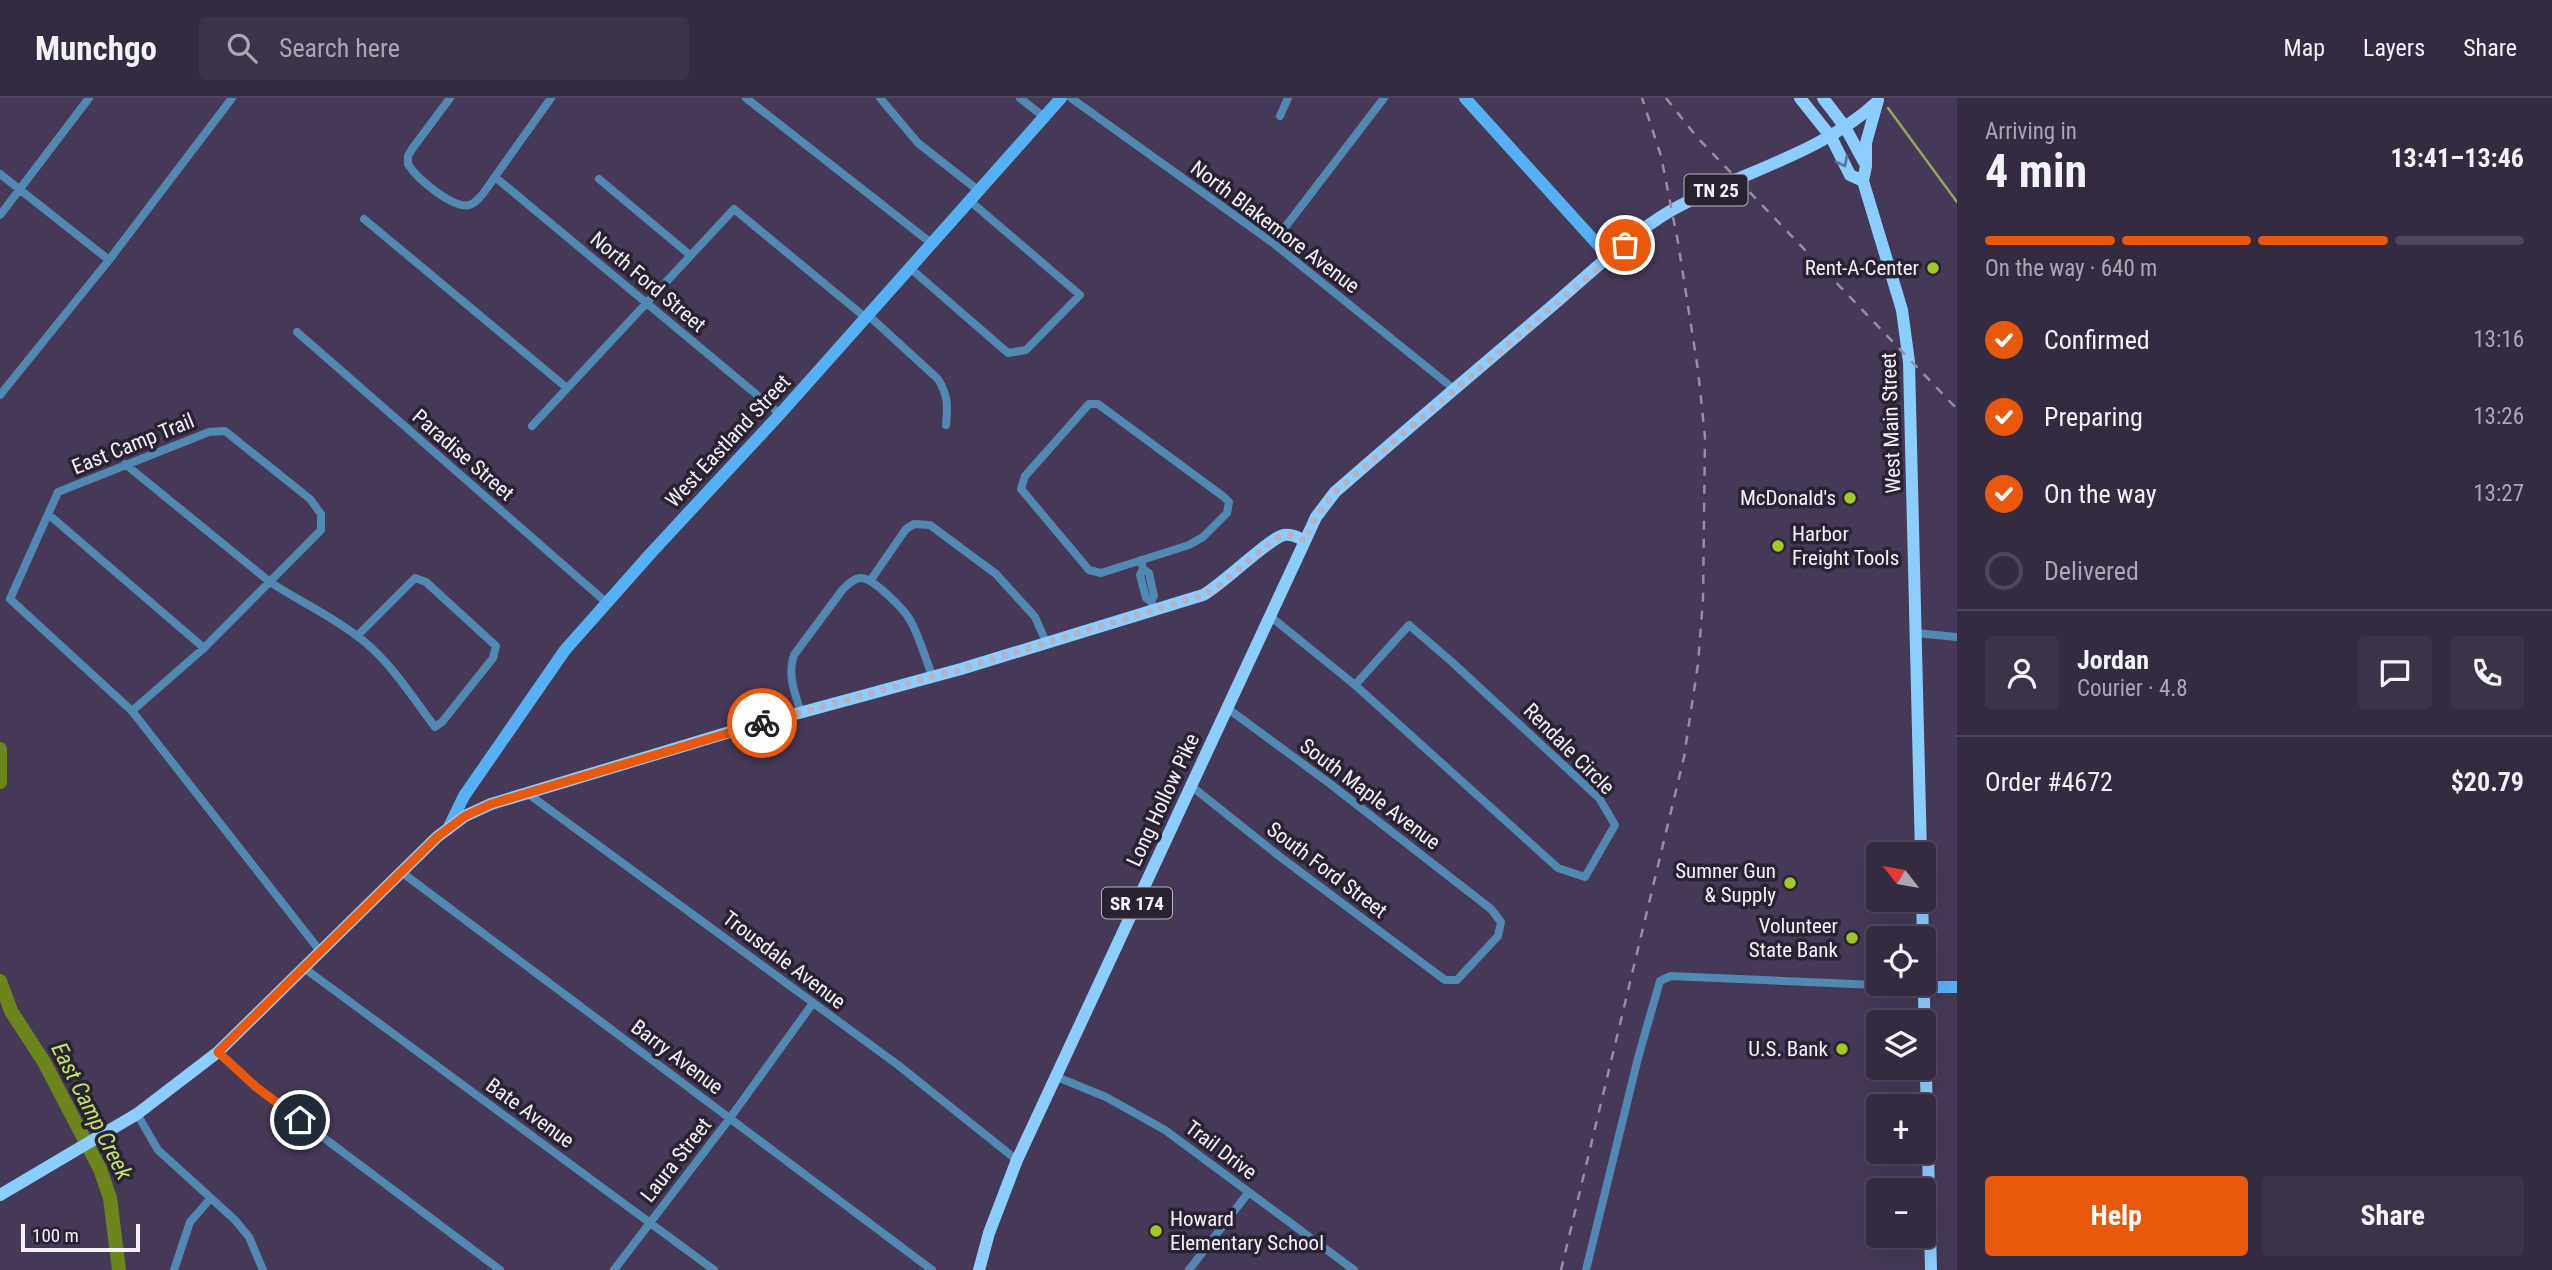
<!DOCTYPE html>
<meta charset="utf-8">
<style>
body{margin:0;font-family:"Roboto Condensed",sans-serif;background:#3c3348;color:#f1f3f6;height:100vh;display:flex;flex-direction:column;font-size:26px;white-space:nowrap}
*{box-sizing:border-box;margin:0}
p{font-size:23px;color:#a9a7b1}
.icon{flex:none;width:38px;height:38px;fill:none;stroke:currentColor;stroke-width:2;stroke-linecap:round;stroke-linejoin:round}
.map{position:relative;flex:1;overflow:hidden}
.sheet{display:flex;flex-direction:column;background:#342b41;width:595px}
.sheet>*{flex:none}
.needle{width:46px;rotate:301deg}
.controls{position:absolute;left:1866px;top:744px;display:grid;gap:14px}
.controls a{display:grid;place-items:center;width:70px;height:70px;border-radius:7px;background:#342b41;box-shadow:0 7px 28px #0002,0 0 0 2px #4e475a;font-size:35px}
.scale{position:absolute;left:21px;bottom:18px;width:119px;box-sizing:border-box;padding-left:7px;border:4px solid #f6f2fd;border-top:0;font-size:19px;line-height:24px;white-space:nowrap;color:#f6f2fd;-webkit-text-stroke:5px #292331;paint-order:stroke}
.pin{position:absolute;display:grid;place-items:center;width:60px;height:60px;color:#fff;margin:-30px;border:4px solid #fff;border-radius:50%;box-shadow:0 2px 7px #0007}
.courier{position:absolute;display:grid;place-items:center;width:70px;height:70px;margin:-35px;border:5px solid #ea580c;border-radius:50%;background:#fff;color:#222;box-shadow:0 2px 9px #0007}
.head em{font-style:normal;font-weight:700}
.head div{display:flex;flex-direction:column-reverse}
.head{display:flex;align-items:center;justify-content:space-between;height:119px;padding:0 28px}
h1{font-size:46px;font-weight:700;line-height:52px}
.bar{display:grid;grid-template-columns:repeat(4,1fr);gap:10px 7px;align-content:center;height:84px;padding:0 28px}
.bar i{height:9px;border-radius:5px;background:#4e475a}
.bar .on{background:#ea580c}
.bar p{grid-column:span 4}
.line{display:flex;align-items:center;gap:18px;padding:0 28px;border-top:2px solid #4e475a}
.line div{flex:1}
.round{display:grid;place-items:center;flex:none;width:74px;height:74px;border-radius:7px;background:#3c3348}
ol{padding:0 28px;list-style:none}
li{display:flex;align-items:center;gap:21px;height:77px}
li p{margin-inline-start:auto}
li .icon{padding:7px;border-radius:50%;background:#ea580c;color:#fff;stroke-width:4}
li:last-child{color:#a9a7b1}
li i{width:38px;height:38px;border:4px solid #4e475a;border-radius:50%}
.cta{display:flex;gap:14px;margin-top:auto;padding:14px 28px}
.cta a{flex:1;height:80px;border-radius:7px;background:#ea580c;color:#fff;font-size:28px;font-weight:700;line-height:80px;text-align:center}
.cta a+a{background:#3c3348;color:#f1f3f6}
header{display:flex;align-items:center;gap:42px;box-sizing:border-box;height:98px;padding:0 35px;background:#342b41;border-bottom:2px solid #4e475a}
header strong{font-size:33px}
nav{display:flex;gap:38px;margin-inline-start:auto;font-size:24px}
.search{width:490px;height:63px;background:#3c3348;display:flex;align-items:center;gap:18px;box-sizing:border-box;padding:0 24px;border-radius:7px;color:#a9a7b1;font-size:26px}
main{display:flex;flex:1;min-height:0}
.map>svg:first-child{display:block}
</style>
<header>
<strong>Munchgo</strong>
<div class="search"><svg class="icon" aria-label="search" viewBox="0 0 24 24"><circle cx="10" cy="10" r="6"/><path d="M15 15l6 6"/></svg>Search here</div>
<nav><a>Map</a><a>Layers</a><a>Share</a></nav>
</header>
<main>
<div class="map">
<svg width="1957" height="1172" viewBox="0 0 1957 1172">
<rect width="100%" height="100%" fill="#453957"/>
<g fill="none" stroke-linecap="round" stroke-linejoin="round">
<!-- stream -->
<path stroke="#96a65f" stroke-width="2.5" d="M1888,10L1957,104"/>
<!-- river -->
<path stroke="#6d861b" stroke-width="14" d="M0,651V684
M0,883L11,913L44,964L100,1071L110,1100L119,1172"/>
<!-- street -->
<path stroke="#5289b2" stroke-width="8" d="M450,0L412,51L408,58V66C416,80 453,111 469,107C475,106 478,101 482,97L551,0
M746,0L931,145
M880,0L918,45L979,93
M1020,0L1044,19
M1071,0L1273,145L1454,291
M1280,18L1288,0
M0,76L109,162
M495,79L780,316
M599,81L690,157
M0,117L89,0
M364,121L567,290
M1273,145L1384,0
M910,170L1008,255L1026,252L1080,197L970,103
M868,217L938,281C948,297 948,309 946,327
M297,234L607,505
M0,297L109,162L232,0
M1089,306H1098L1224,399L1229,404L1227,415L1203,439L1189,447L1101,475L1089,472L1021,391L1025,378Z
M532,328L734,111L866,220
M125,366L270,484C302,505 336,520 366,545C393,568 413,600 435,629L442,624L493,560L496,548L426,484L415,480L357,538
M48,416L204,550
M1141,462L1143,471L1140,477L1146,500L1151,503L1154,513
M1143,471L1149,475L1154,498L1151,503
M870,483L906,431L914,426L930,427L996,476L1035,519L1046,544
M1270,518L1355,587
M1409,527L1452,564L1599,700L1615,727L1585,779L1558,770L1355,587Z
M1916,535L1957,539
M132,613L204,550L321,432V416L310,401L225,333L209,334L58,394L10,501L132,613L320,853
M801,615C795,595 787,577 794,557L843,491C848,487 853,480 861,480C873,480 904,511 910,522C920,539 925,561 933,579
M1190,687L1279,758L1445,882H1457L1498,838L1501,824L1491,811L1329,685L1227,610
M527,695L898,967L1017,1062
M400,773L932,1172
M304,870L714,1172
M218,954L256,989L500,1172
M1057,979L1106,999L1165,1032L1354,1172
M137,1016L158,1052L235,1122L249,1139L263,1172
M174,1172L190,1124L210,1101
M614,1172L730,1020L813,905
M1189,1172L1248,1095
M1586,1172L1638,960L1660,883L1671,878L1924,889"/>
<!-- secondary -->
<path stroke="#55b1f3" stroke-width="12" d="M1465,0L1609,159
M448,731L464,698L565,552L651,455L780,316L1061,0
M1924,889H1957"/>
<!-- primary -->
<path stroke="#8ccdff" stroke-width="12" d="M1800,0L1831,39L1850,77L1863,83
M1823,0L1845,29L1864,64
M1878,2L1866,45V68L1863,83L1902,212L1909,264L1921,756
M1922,802L1923,840
M1923,863L1931,1172
M0,1097L137,1016L218,954L437,739L465,718L491,706L733,633L961,571L1203,497C1223,486 1269,440 1284,437C1292,436 1298,439 1305,443
M979,1172L989,1135L1017,1062L1305,443L1316,419L1335,394C1407,331 1480,269 1552,208C1588,177 1632,135 1672,112C1740,74 1819,57 1877,4"/>
<!-- rail -->
<path stroke="#978ea4" stroke-width="2.5" stroke-dasharray="9 9" stroke-linecap="butt" d="M1666,0L1696,38L1957,311
M1561,1172L1684,659L1698,566L1703,501L1705,339L1698,272L1678,144L1661,58L1642,0"/>
</g>
<!-- one-way arrows -->
<defs><path id="oneway-chevron" d="M-2-3.5L2.5 0L-2 3.5" fill="none" stroke-width="1.6" stroke-linecap="round" stroke-linejoin="round" transform="scale(1.75)"/></defs>
<use stroke="#5a7898" href="#oneway-chevron" transform="translate(1843 64) rotate(63)"/>
<g fill="none" stroke-linecap="round" stroke-linejoin="round">
<!-- done -->
<path stroke="#b8b1c3" stroke-width="7" stroke-dasharray="0 12.6" d="M762,625L961,571L1203,497L1216,490L1276,440L1289,437L1305,443L1316,419L1335,394L1625,147"/>
<!-- route -->
<path stroke="#ea580c" stroke-width="9" d="M300,1022L256,989L218,954L437,739L465,718L491,706L762,625"/>
</g>
<!-- markers -->
<g fill="#a3c926" stroke="#292331" stroke-width="2.5">
<circle cx="1933" cy="170" r="7"/>
<circle cx="1850" cy="400" r="7"/>
<circle cx="1778" cy="448" r="7"/>
<circle cx="1790" cy="785" r="7"/>
<circle cx="1852" cy="840" r="7"/>
<circle cx="1842" cy="951" r="7"/>
<circle cx="1156" cy="1133" r="7"/>
</g>
<g text-anchor="middle" stroke-width="7" stroke-linejoin="round" paint-order="stroke">
<!-- shield labels -->
<g fill="#292331" stroke="#b8b4c0" stroke-width="2">
<rect x="1684.5" y="76.5" width="63" height="31" rx="5"/>
<rect x="1102" y="789.5" width="70" height="31" rx="5"/>
</g>
<g font-size="19" font-weight="bold" fill="#f6f2fd">
<text x="1716" y="99">TN 25</text>
<text x="1137" y="812">SR 174</text>
</g>
<!-- street labels -->
<g font-size="21" fill="#f6f2fd" stroke="#292331">
<text transform="translate(1275 129) rotate(37)" y="7">North Blakemore Avenue</text>
<text transform="translate(648 184) rotate(40)" y="7">North Ford Street</text>
<text transform="translate(1891 325) rotate(-92)" y="7">West Main Street</text>
<text transform="translate(728 343) rotate(-47)" y="7">West Eastland Street</text>
<text transform="translate(133 346) rotate(-22)" y="7">East Camp Trail</text>
<text transform="translate(463 357) rotate(41)" y="7">Paradise Street</text>
<text transform="translate(1569 651) rotate(45)" y="7">Rendale Circle</text>
<text transform="translate(1370 696) rotate(37)" y="7">South Maple Avenue</text>
<text transform="translate(1163 702) rotate(-65)" y="7">Long Hollow Pike</text>
<text transform="translate(1327 772) rotate(37)" y="7">South Ford Street</text>
<text transform="translate(784 862) rotate(37)" y="7">Trousdale Avenue</text>
<text transform="translate(677 959) rotate(37)" y="7">Barry Avenue</text>
<text transform="translate(530 1015) rotate(36)" y="7">Bate Avenue</text>
<text transform="translate(1221 1052) rotate(37)" y="7">Trail Drive</text>
<text transform="translate(676 1062) rotate(-52)" y="7">Laura Street</text>
</g>
<!-- poi labels -->
<g font-size="21" fill="#f6f2fd" stroke="#292331" text-anchor="end">
<text x="1919" y="177">Rent-A-Center</text>
<text x="1836" y="407">McDonald's</text>
<text x="1792" y="443" text-anchor="start">Harbor<tspan x="1792" dy="24">Freight Tools</tspan></text>
<text x="1776" y="780">Sumner Gun<tspan x="1776" dy="24">&amp; Supply</tspan></text>
<text x="1838" y="835">Volunteer<tspan x="1838" dy="24">State Bank</tspan></text>
<text x="1828" y="958">U.S. Bank</text>
<text x="1170" y="1128" text-anchor="start">Howard<tspan x="1170" dy="24">Elementary School</tspan></text>
</g>
<!-- water labels -->
<g font-size="23" font-style="italic" fill="#c1e463" stroke="#292331">
<text transform="translate(92 1013) rotate(63)" y="8">East Camp Creek</text>
</g>
</g>
</svg>
<div class="controls">
<a><svg class="needle" viewBox="-14 -14 28 28"><path d="M0-13l5 13h-10z" fill="#e53935"/><path d="M0 13l5-13h-10z" fill="#a9a7b1"/></svg></a>
<a><svg class="icon" aria-label="locate" viewBox="0 0 24 24"><circle cx="12" cy="12" r="6"/><path d="M12 2v4M12 18v4M2 12h4M18 12h4"/></svg></a>
<a><svg class="icon" aria-label="layers" viewBox="0 0 24 24"><path d="M12 4l9 5-9 5-9-5zM3 14l9 5 9-5"/></svg></a>
<a>+</a>
<a>−</a>
</div>
<div class="scale">100 m</div>
<div class="pin" style="left:1625px;top:147px;background:#ea580c"><svg class="icon" aria-label="bag" viewBox="0 0 24 24"><path d="M5 8h14l-1 12H6zM9 8a3 3 0 0 1 6 0"/></svg></div>
<div class="pin" style="left:300px;top:1022px;background:#1f2937"><svg class="icon" aria-label="home" viewBox="0 0 24 24"><path d="M3 11l9-7 9 7M6 9v11h12V9"/></svg></div>
<div class="courier" style="left:762px;top:625px"><svg class="icon" aria-label="bike" viewBox="0 0 24 24"><circle cx="6" cy="16" r="4"/><circle cx="18" cy="16" r="4"/><path d="M6 16l4-8h5l3 8M10 8l3 8H6M13 5h3"/></svg></div>
</div>
<section class="sheet">
<div class="head"><div><h1>4 min</h1><p>Arriving in</p></div><em>13:41–13:46</em></div>
<div class="bar"><i class="on"></i><i class="on"></i><i class="on"></i><i></i><p>On the way · 640 m</p></div>
<ol>
<li><svg class="icon" aria-label="check" viewBox="0 0 24 24"><path d="M5 12l5 5 9-10"/></svg>Confirmed<p>13:16</p></li>
<li><svg class="icon" aria-label="check" viewBox="0 0 24 24"><path d="M5 12l5 5 9-10"/></svg>Preparing<p>13:26</p></li>
<li><svg class="icon" aria-label="check" viewBox="0 0 24 24"><path d="M5 12l5 5 9-10"/></svg>On the way<p>13:27</p></li>
<li><i></i>Delivered</li>
</ol>
<div class="line" style="height:126px"><a class="round"><svg class="icon" aria-label="person" viewBox="0 0 24 24"><circle cx="12" cy="8" r="4"/><path d="M4 21q1-7 8-7t8 7"/></svg></a><div><b>Jordan</b><p>Courier · 4.8</p></div><a class="round"><svg class="icon" aria-label="chat" viewBox="0 0 24 24"><path d="M4 5h16v11H9l-5 4z"/></svg></a><a class="round"><svg class="icon" aria-label="phone" viewBox="0 0 24 24"><path d="M5 4h4l2 5-3 2q2 4 5 5l2-3 5 2v4C11 20 4 13 5 4z"/></svg></a></div>
<div class="line" style="height:91px"><div>Order #4672</div><b>$20.79</b></div>
<div class="cta"><a>Help</a><a>Share</a></div>
</section>
</main>
